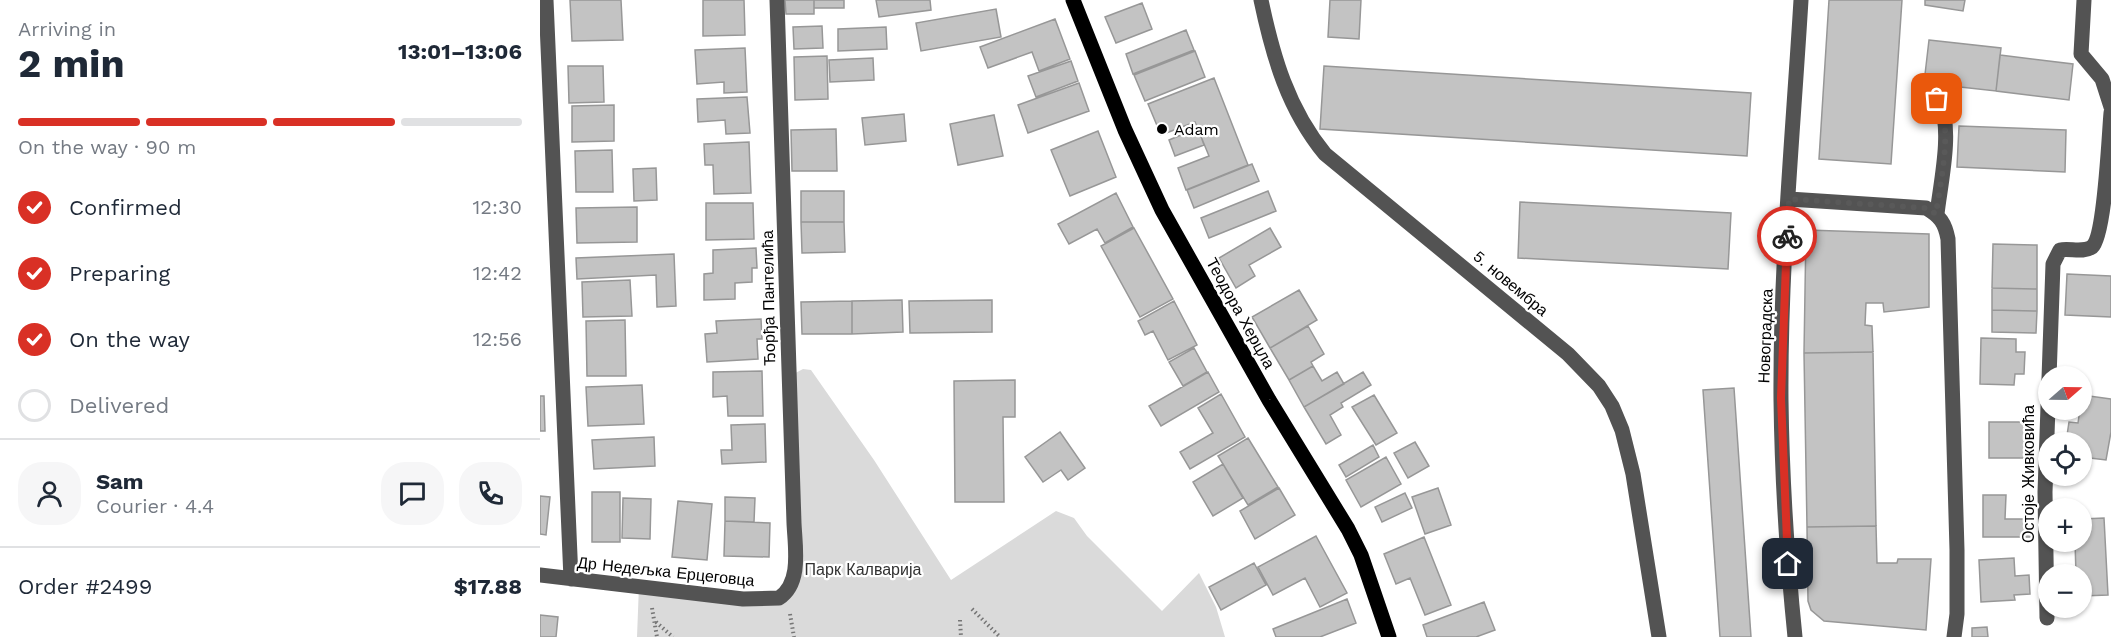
<!DOCTYPE html>
<meta charset="utf-8">
<style>
body{margin:0;font-family:"Work Sans",sans-serif;background:#f6f6f7;color:#1f2937;height:100vh;display:flex;flex-direction:column;font-size:22px;white-space:nowrap}
*{box-sizing:border-box;margin:0}
p{font-size:20px;color:#747a83}
.icon{flex:none;width:33px;height:33px;fill:none;stroke:currentColor;stroke-width:2;stroke-linecap:round;stroke-linejoin:round}
.map{position:relative;flex:1;overflow:hidden}
.sheet{display:flex;flex-direction:column;background:#fff;width:540px}
.sheet>*{flex:none}
.needle{width:39px;rotate:70deg}
.fabs{position:absolute;left:1498px;top:366px;display:grid;gap:12px}
.fabs a{display:grid;place-items:center;width:54px;height:54px;border-radius:50%;background:#fff;box-shadow:0 2px 4px #0004;font-size:30px}
.pin{position:absolute;display:grid;place-items:center;width:51px;height:51px;color:#fff;margin:-26px;border-radius:12px;box-shadow:0 3px 9px #0006}
.courier{position:absolute;display:grid;place-items:center;width:60px;height:60px;margin:-30px;border:4px solid #d93025;border-radius:50%;background:#fff;color:#222;box-shadow:0 2px 8px #0007}
.overview em{font-style:normal;font-weight:700}
.overview div{display:flex;flex-direction:column-reverse}
.overview{display:flex;align-items:center;justify-content:space-between;height:102px;padding:0 18px}
h1{font-size:39px;font-weight:700;line-height:45px}
.bar{display:grid;grid-template-columns:repeat(4,1fr);gap:9px 6px;align-content:center;height:72px;padding:0 18px}
.bar i{height:8px;border-radius:4px;background:#e0e1e3}
.bar .current{background:#d93025}
.bar p{grid-column:span 4}
.line{display:flex;align-items:center;gap:15px;padding:0 18px;border-top:2px solid #e0e1e3}
.line div{flex:1}
.round{display:grid;place-items:center;flex:none;width:63px;height:63px;border-radius:24px;background:#f6f6f7}
ol{padding:0 18px;list-style:none}
li{display:flex;align-items:center;gap:18px;height:66px}
li p{margin-inline-start:auto}
li .icon{padding:6px;border-radius:50%;background:#d93025;color:#fff;stroke-width:4}
li:last-child{color:#747a83}
li i{width:33px;height:33px;border:3px solid #e0e1e3;border-radius:50%}
main{display:flex;flex:1;min-height:0}
.map>svg:first-child{display:block}
</style>
<main>
<section class="sheet">
<div class="overview"><div><h1>2 min</h1><p>Arriving in</p></div><em>13:01–13:06</em></div>
<div class="bar"><i class="current"></i><i class="current"></i><i class="current"></i><i></i><p>On the way · 90 m</p></div>
<ol>
<li><svg class="icon" aria-label="check" viewBox="0 0 24 24"><path d="M5 12l5 5 9-10"/></svg>Confirmed<p>12:30</p></li>
<li><svg class="icon" aria-label="check" viewBox="0 0 24 24"><path d="M5 12l5 5 9-10"/></svg>Preparing<p>12:42</p></li>
<li><svg class="icon" aria-label="check" viewBox="0 0 24 24"><path d="M5 12l5 5 9-10"/></svg>On the way<p>12:56</p></li>
<li><i></i>Delivered</li>
</ol>
<div class="line" style="height:108px"><a class="round"><svg class="icon" aria-label="person" viewBox="0 0 24 24"><circle cx="12" cy="8" r="4"/><path d="M4 21q1-7 8-7t8 7"/></svg></a><div><b>Sam</b><p>Courier · 4.4</p></div><a class="round"><svg class="icon" aria-label="chat" viewBox="0 0 24 24"><path d="M4 5h16v11H9l-5 4z"/></svg></a><a class="round"><svg class="icon" aria-label="phone" viewBox="0 0 24 24"><path d="M5 4h4l2 5-3 2q2 4 5 5l2-3 5 2v4C11 20 4 13 5 4z"/></svg></a></div>
<div class="line" style="height:78px"><div>Order #2499</div><b>$17.88</b></div>
</section>
<div class="map">
<svg width="1571" height="637" viewBox="0 0 1571 637">
<rect width="100%" height="100%" fill="#fff"/>
<!-- green -->
<path fill="#dadada" d="M263,369L271,370L334,460L411,580L516,511L534,518L547,536L622,611L659,573L676,607L685,637H97L99,585L224,600L251,586L248,377Z"/>
<!-- building -->
<path fill="#c3c3c3" stroke="#979797" stroke-width="1.5" d="M30,0H81L83,40L32,41Z
M163,0H204L205,35L163,36Z
M245,0H274V14H246Z
M274,0H304V8H274Z
M336,0H390L391,10L339,17Z
M790,0H821L819,39L788,37Z
M1289,0H1362L1351,164L1279,159Z
M1385,0H1425L1423,11L1385,5Z
M602,3L612,29L576,43L565,17Z
M456,9L461,37L381,51L376,23Z
M515,19L530,59L499,71L492,52L448,68L440,47Z
M282,26L283,48L254,49L253,27Z
M346,27L347,49L298,51V29Z
M646,30L654,50L593,74L586,54Z
M1389,40L1461,48L1456,91L1384,83Z
M205,48L207,92L184,93V82L157,84L155,50Z
M655,51L665,77L605,101L594,75Z
M1460,55L1533,64L1529,100L1456,91Z
M287,56L288,99L255,100L254,57Z
M333,58L334,80L290,82L289,60Z
M531,61L538,81L496,97L488,76Z
M28,66H63L64,102L29,103Z
M784,66L1211,93L1207,156L780,129Z
M674,78L708,165L646,190L638,168L669,156L655,122L621,135L608,104Z
M539,83L549,111L488,133L478,105Z
M207,97L210,133L186,134L185,120L158,122L157,99Z
M74,105V141L32,142V106Z
M364,114L366,141L325,145L322,118Z
M454,115L463,156L418,165L410,124Z
M1419,126L1526,130L1525,172L1417,167Z
M658,128L664,145L635,156L629,140Z
M296,129L297,171H252L251,130Z
M558,131L576,177L530,196L511,150Z
M209,142L211,193L174,194L173,165H165L164,144Z
M72,150L73,192H36L35,151Z
M712,164L719,181L654,208L647,190Z
M116,168L117,200L94,201L93,169Z
M261,191H304V222H261Z
M728,191L736,211L669,238L661,218Z
M576,193L593,227L565,243L557,229L529,244L518,224Z
M980,202L1191,213L1188,269L978,258Z
M166,203H213L214,239L166,240Z
M97,207V242L37,243L36,208Z
M261,222H304L305,252L262,253Z
M594,228L633,299L600,317L561,246Z
M730,228L741,247L709,265L715,276L696,288L679,258Z
M1266,230L1389,234V307L1344,312L1343,303H1326L1325,325L1332,326L1333,352L1264,353Z
M1453,244L1497,245V289L1452,288Z
M216,248L217,268H212V282L195,283V299L164,300V274L173,273V250Z
M134,254L136,306L117,307L116,275L37,279L36,258Z
M1527,274L1571,276V317L1525,315Z
M90,280L92,316L43,317L42,282Z
M1452,288L1497,289V311L1452,310Z
M759,290L777,320L730,348L712,317Z
M362,300L363,332L312,334V301Z
M452,300V332L370,333L369,301Z
M312,301V334H262L261,302Z
M634,301L657,345L628,360L613,331L605,335L598,321Z
M1452,310L1497,311L1496,333L1452,332Z
M221,319L222,339H217L218,359L167,362L165,334L177,333L176,321Z
M85,320L86,376H47L46,321Z
M768,326L784,354L771,362L773,366L749,380L730,348Z
M1441,338L1476,339V352H1485L1484,374H1475L1474,385L1440,384Z
M654,348L667,372L643,386L629,362Z
M1333,352L1336,526L1267,527L1264,353Z
M773,366L782,381L797,372L804,384L764,407L749,380Z
M222,371L223,416H188L187,396L173,397V372Z
M668,372L679,392L621,426L609,406Z
M823,372L831,385L801,403L803,407L790,415L801,435L786,444L764,407Z
M475,380V417H463L464,502H415L414,381Z
M102,385L104,424L48,426L46,387Z
M1194,388L1211,637H1180L1163,390Z
M681,394L705,437L650,469L640,452L673,433L658,408Z
M834,395L857,433L836,445L812,407Z
M1542,395L1571,399V432L1566,460L1542,457V442H1526L1529,422L1538,423Z
M0,396H4L5,431H0Z
M1449,422H1486V458H1449Z
M225,424L226,462L182,464L181,450H192L191,425Z
M520,432L545,468L528,480L521,470L503,482L485,457Z
M114,437L115,466L54,469L52,440Z
M708,438L738,487L708,505L678,456Z
M875,442L889,466L868,478L854,453Z
M833,445L839,457L806,477L799,465Z
M846,457L861,484L821,507L806,480Z
M683,464L703,498L673,516L653,482Z
M739,488L755,515L715,539L700,511Z
M898,488L911,525L885,534L872,497Z
M52,492H80V542H52Z
M865,493L872,508L842,522L835,507Z
M1443,495H1466L1465,519H1493V537H1443Z
M0,496L10,497L6,535L0,534Z
M185,497L215,498L214,522L185,521Z
M83,498L111,499L110,539L82,538Z
M138,501L172,504L167,560L132,557Z
M1564,518L1568,595L1542,596V574H1536L1535,542H1542V519Z
M185,521L230,523L229,557L184,556Z
M1336,526L1337,563H1357L1358,559H1391L1386,630L1284,621L1271,610L1268,601L1267,527Z
M776,536L807,593L780,607L765,578L733,595L718,567Z
M884,537L911,605L885,615L870,578L856,584L844,554Z
M1474,558L1475,576L1489,575L1490,594L1474,595L1475,600L1441,602L1439,560Z
M714,563L726,585L681,610L669,587Z
M807,599L816,623L780,637H736L733,629Z
M944,602L955,630L936,637H887L883,625Z
M0,615L18,617L16,637H0Z
M1447,627L1448,637H1432V628Z"/>
<g fill="none" stroke-linecap="round" stroke-linejoin="round">
<!-- path -->
<path stroke="#757575" stroke-width="4" stroke-dasharray="1.5 3" stroke-linecap="butt" d="M112,608L117,637
M432,609L460,637
M250,614L254,637
M420,620L421,637
M116,622L133,637"/>
<!-- minor -->
<path stroke="#535353" stroke-width="15" d="M6,0L31,579
M721,0C733,57 748,109 785,154L1028,354L1059,386L1072,406L1082,430L1093,474L1119,637
M1544,0L1541,54L1562,79L1571,107
M1385,93C1391,96 1397,98 1400,104C1413,129 1400,186 1397,214
M1249,199L1386,208C1400,216 1405,223 1408,239L1417,550V614L1414,637
M0,575L203,599L239,598C262,583 255,547 254,523L237,0
M1507,618L1505,492L1513,264L1520,250C1530,248 1543,253 1552,247C1565,236 1569,134 1571,113
M1255,637C1247,558 1242,480 1241,400C1240,267 1253,133 1261,0"/>
<!-- major -->
<path stroke="#000" stroke-width="15" d="M533,0L585,130L622,210L729,400L808,529L821,555L849,637"/>
</g>
<g fill="none" stroke-linecap="round" stroke-linejoin="round">
<!-- done -->
<path stroke="#595959" stroke-width="6" stroke-dasharray="0 10.8" d="M1247,236L1249,199L1386,208L1396,214C1400,184 1414,125 1397,99"/>
<!-- route -->
<path stroke="#d93025" stroke-width="8" d="M1247,236L1241,398L1248,564"/>
</g>
<!-- markers -->
<circle fill="#000" stroke="#fff" stroke-width="2" cx="622" cy="129" r="6"/>
<g text-anchor="middle" stroke-width="4.5" stroke-linejoin="round" paint-order="stroke">
<!-- poi labels -->
<g font-size="16" fill="#000" stroke="#fff" text-anchor="start">
<text x="634" y="135">Adam</text>
</g>
<!-- street labels -->
<g font-size="16" fill="#000" stroke="#fff">
<text transform="translate(971 283) rotate(40)" y="6">5. новембра</text>
<text transform="translate(228 298) rotate(-91)" y="6">Ђорђа Пантелића</text>
<text transform="translate(701 313) rotate(61)" y="6">Теодора Херцла</text>
<text transform="translate(1225 336) rotate(-88)" y="6">Новоградска</text>
<text transform="translate(1488 474) rotate(-90)" y="6">Остоје Живковића</text>
<text transform="translate(126 571) rotate(6)" y="6">Др Недељка Ерцеговца</text>
</g>
<!-- park labels -->
<g font-size="16" fill="#313131" stroke="#fff">
<text x="323" y="575">Парк Калварија</text>
</g>
</g>
</svg>
<div class="fabs">
<a><svg class="needle" viewBox="-14 -14 28 28"><path d="M0-13l5 13h-10z" fill="#e53935"/><path d="M0 13l5-13h-10z" fill="#747a83"/></svg></a>
<a><svg class="icon" aria-label="locate" viewBox="0 0 24 24"><circle cx="12" cy="12" r="6"/><path d="M12 2v4M12 18v4M2 12h4M18 12h4"/></svg></a>
<a>+</a>
<a>−</a>
</div>
<div class="pin" style="left:1397px;top:99px;background:#ea580c"><svg class="icon" aria-label="bag" viewBox="0 0 24 24"><path d="M5 8h14l-1 12H6zM9 8a3 3 0 0 1 6 0"/></svg></div>
<div class="pin" style="left:1248px;top:564px;background:#1f2937"><svg class="icon" aria-label="home" viewBox="0 0 24 24"><path d="M3 11l9-7 9 7M6 9v11h12V9"/></svg></div>
<div class="courier" style="left:1247px;top:236px"><svg class="icon" aria-label="bike" viewBox="0 0 24 24"><circle cx="6" cy="16" r="4"/><circle cx="18" cy="16" r="4"/><path d="M6 16l4-8h5l3 8M10 8l3 8H6M13 5h3"/></svg></div>
</div>
</main>
